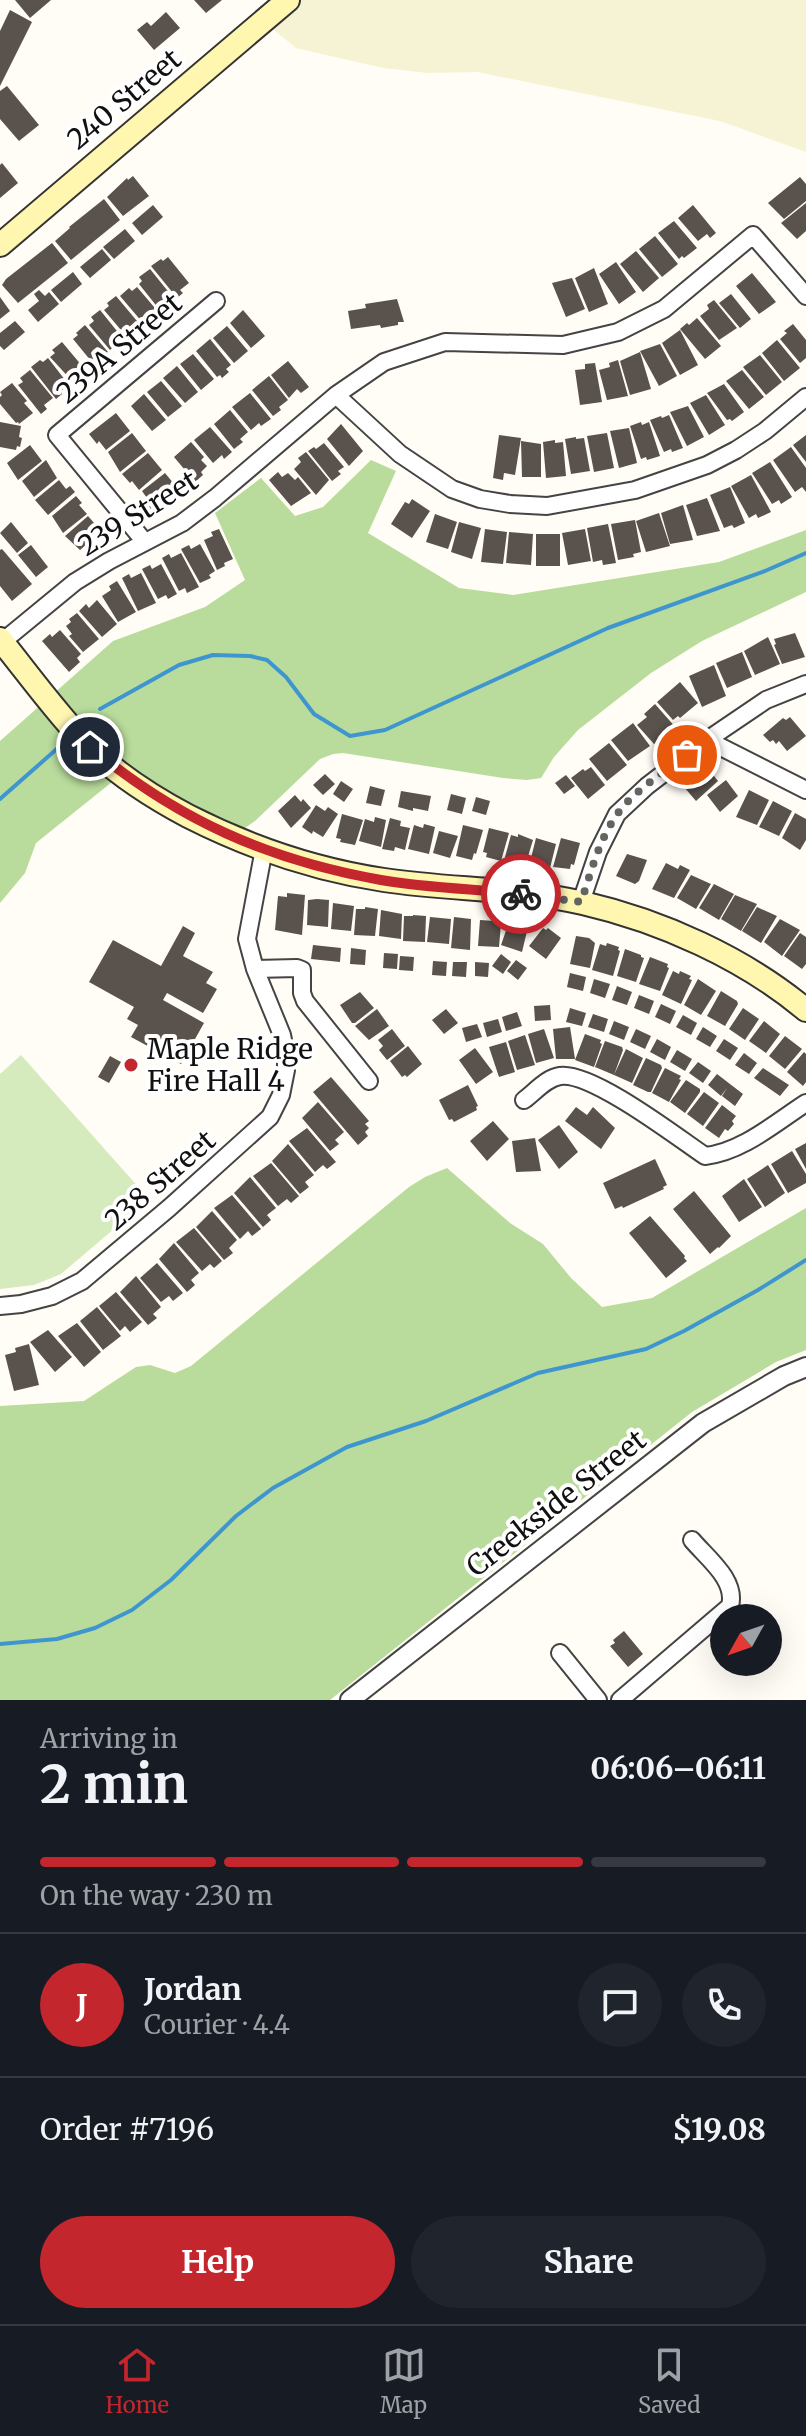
<!DOCTYPE html>
<meta charset="utf-8">
<style>
body{margin:0;font-family:Merriweather,serif;background:#20242c;color:#f1f3f6;height:100vh;display:flex;flex-direction:column;font-size:30px;white-space:nowrap}
*{box-sizing:border-box;margin:0}
p{font-size:26px;color:#9ea1a6}
.icon{flex:none;width:44px;height:44px;fill:none;stroke:currentColor;stroke-width:2;stroke-linecap:round;stroke-linejoin:round}
.map{position:relative;height:1700px;overflow:hidden}
.panel{display:flex;flex-direction:column;background:#171b24;flex:1}
.panel>*{flex:none}
.needle{width:52px;rotate:230deg}
.tools{position:absolute;left:710px;top:1604px;display:grid;gap:16px}
.tools a{display:grid;place-items:center;width:72px;height:72px;border-radius:50%;background:#171b24;box-shadow:0 8px 32px #0002;font-size:40px}
.pin{position:absolute;display:grid;place-items:center;width:68px;height:68px;color:#fff;margin:-34px;border:4px solid #fff;border-radius:50%;box-shadow:0 2px 8px #0007}
.courier{position:absolute;display:grid;place-items:center;width:80px;height:80px;margin:-40px;border:6px solid #c4262e;border-radius:50%;background:#fff;color:#222;box-shadow:0 2px 10px #0007}
.head em{font-style:normal;font-weight:700}
.head div{display:flex;flex-direction:column-reverse}
.head{display:flex;align-items:center;justify-content:space-between;height:136px;padding:0 40px}
h1{font-size:52px;font-weight:700;line-height:60px}
.bar{display:grid;grid-template-columns:repeat(4,1fr);gap:12px 8px;align-content:center;height:96px;padding:0 40px}
.bar i{height:10px;border-radius:6px;background:#363941}
.bar .current{background:#c4262e}
.bar p{grid-column:span 4}
.line{display:flex;align-items:center;gap:20px;padding:0 40px;border-top:2px solid #363941}
.line div{flex:1}
.round{display:grid;place-items:center;flex:none;width:84px;height:84px;border-radius:42px;background:#20242c}
.primary-button{display:flex;gap:16px;margin-top:auto;padding:16px 40px}
.primary-button a{flex:1;height:92px;border-radius:48px;background:#c4262e;color:#fff;font-size:32px;font-weight:700;line-height:92px;text-align:center}
.primary-button a+a{background:#20242c;color:#f1f3f6}
.dock{display:flex;justify-content:space-around;align-items:center;height:112px;border-top:2px solid #363941;background:#171b24;font-size:22px;color:#9ea1a6}
.dock a{display:grid;justify-items:center;gap:4px}
.dock .current{color:#c4262e}
.map>svg:first-child{display:block}
</style>
<div class="map">
<svg width="806" height="1700" viewBox="0 0 806 1700">
<rect width="100%" height="100%" fill="#fffdf5"/>
<!-- farmland -->
<path fill="#f6f3d4" d="M288,0H806V152L720,121L477,72L428,73L383,68L296,48L263,21Z"/>
<!-- green -->
<path fill="#d5ebbd" d="M21,1055L149,1199L61,1274L34,1285L0,1289V1074Z"/>
<!-- forest -->
<path fill="#b9dc9c" d="M371,460L396,471L368,533L459,588L513,595L719,562L806,530V592L702,641L651,673L578,730L554,757L541,778L527,780L503,778L343,753L333,754L320,759L255,821L232,837L122,774L36,843L25,873L0,903V741L113,641L205,607L245,580L215,513L261,478L295,516L323,507Z
M447,1168L510,1223L543,1244L571,1278L602,1307L652,1298L806,1208V1350L776,1362L692,1412L330,1700H0V1406L84,1401L136,1367L150,1365L175,1373L191,1366L409,1187L425,1177Z"/>
<g fill="none" stroke-linecap="round" stroke-linejoin="round">
<!-- stream -->
<path stroke="#3f96cf" stroke-width="4" d="M100,709L179,665L213,655L250,656L267,660L286,677L314,714L350,736L385,730L608,628L765,571L806,553
M0,799L59,747
M0,1644L57,1639L95,1628L132,1610L171,1580L236,1516L273,1488L347,1447L426,1421L538,1373L646,1349L684,1331L758,1290L806,1260"/>
</g>
<!-- building -->
<path fill="#5a524d" d="M15,0H51L30,18Z
M194,0H222L206,13Z
M10,10L32,22L0,86V31Z
M166,12L180,28L154,50L137,30L147,22L151,26Z
M7,86L39,125L19,141L0,119V91Z
M2,163L18,183L0,198V165Z
M133,176L149,196L123,216L107,197L127,178L128,180Z
M800,177L806,184V201L784,219L768,203Z
M104,199L120,220L71,260L55,241L70,228L69,227Z
M806,203V231L797,239L781,223Z
M153,205L163,217L142,235L132,223Z
M693,205L716,233L710,238L707,234L698,241L678,218Z
M674,221L697,248L684,258L682,256L679,259L658,233Z
M125,229L135,241L114,259L103,247Z
M655,236L678,264L662,277L639,249Z
M52,243L68,263L18,303L2,285L6,279Z
M102,249L111,260L90,278L80,267Z
M636,251L659,278L643,292L620,264Z
M168,257L189,283L180,290L183,293L177,298L151,266L161,259L163,261Z
M616,262L636,292L619,304L599,274Z
M594,268L608,304L589,312L575,278Z
M150,269L175,300L159,309L139,284L142,281L139,277Z
M73,272L82,284L61,302L51,290Z
M752,273L776,302L759,314L736,286Z
M572,278L585,309L566,317L552,283Z
M137,287L160,314L154,320L150,316L143,323L120,296L129,288L132,291Z
M39,290L45,296L49,292L59,304L38,322L28,310L39,301L34,294Z
M731,294L751,319L740,328L719,303Z
M116,296L142,327L136,332L134,330L126,336L104,310L109,306L107,303Z
M0,297L10,311L0,319Z
M397,299L404,322H398V325L381,328L380,325L351,329L348,311L366,308L365,304Z
M714,300L737,328L719,340L700,316L709,309L707,305Z
M100,310L125,341L119,346L117,343L110,350L89,325L94,321L91,317Z
M243,310L265,336L251,348L230,323Z
M697,318L721,346L705,359L680,329L687,323L689,325Z
M15,321L25,332L4,350L0,346V333Z
M793,324L806,340V358L800,363L780,339L787,333L784,331Z
M85,325L108,352L99,359L101,363L96,367L73,339L78,335L76,333Z
M227,326L248,351L234,363L213,338Z
M680,330L698,365L680,375L662,343Z
M210,339L231,365L226,369L229,372L222,378L220,375L217,377L196,351Z
M777,340L800,368L784,381L762,353Z
M62,342L88,373L81,379L79,377L73,382L50,357L55,353L52,350Z
M660,344L677,376L659,386L640,351Z
M640,352L651,389L630,395L620,361Z
M193,354L214,379L201,390L180,364Z
M760,355L782,382L766,395L743,367Z
M48,358L69,385L61,391L62,394L56,399L31,367L40,360L43,362Z
M618,360L628,396L607,400L599,370L610,367L609,363Z
M288,361L309,387L301,393L297,389L289,398L271,375Z
M595,363L602,402L580,405L575,370L585,369V364Z
M177,366L198,392L185,403L163,378Z
M30,370L53,398L44,405L47,409L41,414L18,385L23,382L20,378Z
M742,370L764,397L749,409L726,381Z
M269,376L288,400L279,407L281,410L273,416L252,390Z
M161,381L182,406L168,417L147,392Z
M12,383L27,401L24,403L33,413L19,424L18,422L16,423L0,404V397L2,395L0,392Z
M724,384L744,412L732,421L730,419L727,420L707,393Z
M250,393L271,419L261,426L259,423L251,430L232,407Z
M144,394L166,420L152,431L131,406Z
M706,395L725,425L709,435L690,403Z
M688,406L704,437L687,446L670,412Z
M230,410L248,432L240,439L243,442L234,449L214,424Z
M116,413L130,431L106,450L99,441L97,444L89,434Z
M669,415L683,448L672,452L671,449L664,452L650,420L661,416L662,418Z
M0,422L21,426L19,437L22,438L20,447L17,446L16,450L0,447Z
M641,422L642,425L649,422L660,456L647,460L646,457L641,459L630,426Z
M341,424L363,451L349,466L327,439Z
M210,427L232,452L224,459L222,455L213,463L194,440Z
M629,428L637,463L619,468L610,431Z
M132,433L146,451L120,472L108,452Z
M607,433L614,468L594,472L587,436Z
M499,435L521,438L515,475L504,473L503,480L493,478Z
M806,435V462L793,445Z
M576,437V439L584,438L590,471L571,474L565,439Z
M555,440V443L563,442L566,476L546,478L543,442Z
M521,441L541,444V477H522Z
M191,442L204,457L201,460L207,466L201,472L203,475L195,482L174,457Z
M324,443L344,467L338,471L341,474L332,481L308,451L314,447L316,449Z
M30,445L42,461L18,480L7,463Z
M791,447L806,468V492L802,487L795,492L773,460Z
M306,452L329,480L316,495L294,469L301,462L298,458Z
M148,453L162,470L139,490L132,481L130,483L122,474Z
M46,460L57,478L34,497L22,481Z
M770,462L792,497L781,504L779,500L772,504L752,473Z
M278,472L282,477L288,473L295,480L298,477L311,493L291,506L269,480Z
M165,473L179,490L152,511L146,503L149,501L142,491Z
M751,475L771,512L758,518L756,514L749,518L731,486Z
M59,480L66,489L70,486L75,492L48,515L35,500Z
M730,487L745,523L734,528L732,525L724,528L710,495Z
M76,496L82,503L79,505L87,514L63,533L52,516Z
M707,498L720,531L697,536L686,505Z
M412,499L430,511L412,538L391,524L405,502L409,504Z
M683,505L693,540L670,544L661,513Z
M659,513L670,546L646,552L636,521Z
M435,514L457,522L448,549L426,542Z
M88,516L95,524L98,522L106,531L98,538L96,536L80,550L65,536Z
M635,520L641,552L633,554L634,557L618,560L611,524Z
M11,522L28,543L17,553L0,533Z
M459,522L481,528L472,559L451,552Z
M608,524L616,563L603,565L602,560L593,562L587,528Z
M219,529L233,559L224,563L225,566L217,570L204,540L213,536L211,532Z
M485,529L507,532L503,564L481,562Z
M585,529L591,561L568,565L562,533Z
M509,532L533,534L531,565L506,563Z
M536,534H560V566H536Z
M200,544L215,571L209,575L211,578L200,583L181,549L189,545L191,549Z
M31,545L48,567L36,577L18,555Z
M2,549L32,584L12,601L0,586V550Z
M181,553L199,587L187,593L185,588L179,591L162,558L169,554L171,558Z
M161,564L177,594L168,599L166,595L158,599L142,569L150,565L152,569Z
M141,573L156,603L138,611L122,578L129,574L131,578Z
M117,581L136,612L118,622L102,596L111,590L109,586Z
M97,600L117,624L102,637L79,611L86,604L89,608Z
M77,613L99,639L83,652L69,636L72,634L66,626L71,622L69,619Z
M60,630L81,654L77,658L80,662L69,672L42,641L50,634L52,637Z
M795,633L805,657L782,664L774,645L776,644L774,639Z
M768,637L780,664L755,675L744,651Z
M742,652L752,677L727,688L716,663Z
M714,665L726,696L702,707L689,676Z
M680,682L698,703L680,718L678,716L673,720L657,702Z
M655,704L677,729L654,744L637,725L647,717L644,714Z
M790,717L806,736L787,751L779,741L776,744L773,740L770,742L763,735L783,718L786,720Z
M633,723L650,746L628,761L611,740Z
M609,743L627,765L607,781L589,759Z
M591,767L605,785L588,799L571,778L583,769L585,771Z
M709,770L718,781L696,801L684,787L702,772L704,774Z
M325,774L335,784L323,795L313,785Z
M566,775L575,786L564,794L555,783Z
M726,780L738,796L720,812L707,795Z
M341,781L353,789L344,802L333,794Z
M370,786L385,790L381,806L366,803Z
M749,790L769,800L757,825L736,817Z
M401,791L431,796L428,811L413,808V811L398,807Z
M451,794L466,798L462,814L447,810Z
M295,795L301,802L303,799L311,808L291,828L278,811Z
M476,797L490,801L486,815L472,811Z
M773,801L792,811L779,836L759,827Z
M316,805L325,811L328,807L338,814L323,837L313,831L312,834L302,827Z
M795,813L806,819V840L800,850L782,838Z
M342,814L363,820L355,845L340,842L341,839L336,838Z
M375,817L386,820L381,847L359,841L365,819L374,822Z
M390,818L401,821L400,826L410,828L405,850L395,847L394,851L382,849Z
M424,824L435,827L429,854L408,849L414,825L423,828Z
M463,825L483,830L476,854L474,853L472,860L456,856Z
M489,828L509,833L501,861L486,857L487,853L483,852Z
M439,831L458,836L450,858L433,853Z
M518,834L533,840L526,863L505,857L511,835L518,837Z
M536,838L556,844L550,868L530,862Z
M561,838L580,843L574,865L571,864L570,869L553,867Z
M627,854L647,860L639,881L635,884L616,876Z
M666,863L678,869L680,865L690,870L674,898L652,889Z
M691,875L711,884L696,909L677,898Z
M714,884L734,894L719,920L699,908Z
M287,893L305,895L302,935L275,930L278,896L287,897Z
M735,895L757,904L741,931L721,919Z
M317,899L329,900L328,927L307,925L308,900Z
M333,903L354,906L351,931L331,929Z
M365,907L378,909L375,936L354,935L356,909H365Z
M757,907L777,916L761,943L742,931Z
M381,910L402,914L401,939L379,936Z
M413,915L426,916L425,942L403,941L404,916H413Z
M430,917L451,919L449,944L427,942Z
M454,917L471,919L470,950L451,948Z
M780,919L800,930L782,956L764,942Z
M480,920L495,921L494,923L501,924L499,947L478,946Z
M509,922L528,927L522,952L501,945Z
M183,926L195,933L183,956L213,972L206,983L217,989L203,1013L167,993L163,1000L204,1023L181,1064L131,1037L138,1025L127,1019L134,1007L89,982L113,940L161,966Z
M543,928L546,930L548,928L561,938L546,959L529,946Z
M800,933L806,937V964L802,969L784,956Z
M576,936L589,938L595,943L590,968L570,964Z
M607,943L619,947L618,950L620,951L613,976L592,970L600,944L606,946Z
M313,945L341,948L340,962L311,959Z
M351,948L366,950L365,965L350,964Z
M625,949L641,955V957L644,958L636,982L617,976Z
M384,953L398,954L397,969L383,968Z
M501,954L511,962L503,974L492,966Z
M400,956L414,957L413,971L399,970Z
M650,957L668,964L667,967L669,968L660,991L639,984Z
M516,960L527,968L518,980L507,971Z
M433,961L447,962L446,976L432,975Z
M453,962H467L466,977L452,976Z
M475,962L489,963L488,977L475,976Z
M673,971L679,974L680,971L691,976L689,979L692,980L681,1004L662,995Z
M570,973L586,977L583,991L567,987Z
M594,979L610,984L605,998L590,993Z
M698,979L716,991L701,1015L684,1005Z
M617,986L632,992L627,1005L612,1000Z
M721,991L737,1001L738,1004L725,1026L707,1016Z
M360,992L374,1008L355,1023H352L340,1005Z
M639,995L654,1001L649,1014L634,1008Z
M661,1004L676,1011L670,1024L655,1017Z
M550,1005L551,1020L535,1021L534,1006Z
M570,1008L586,1013L582,1026L566,1022Z
M743,1008L759,1019L745,1040L729,1029Z
M377,1009L389,1026L369,1040L355,1026Z
M446,1009L458,1023L444,1034L432,1020Z
M517,1012L522,1026L506,1031L502,1017Z
M593,1014L608,1019L604,1032L588,1027Z
M683,1015L697,1023L691,1035L676,1027Z
M498,1019L502,1032L487,1037L483,1023Z
M614,1021L629,1027L624,1040L609,1034Z
M764,1021L780,1034L766,1053L749,1041Z
M477,1024L482,1037L466,1042L462,1028Z
M570,1027L575,1059H556L553,1029Z
M703,1027L717,1036L710,1047L696,1039Z
M392,1029L405,1046L387,1060L379,1050L383,1046L378,1040Z
M544,1029L554,1058L536,1063L528,1034Z
M636,1029L651,1036L645,1049L630,1042Z
M585,1034L601,1040L600,1043L602,1044L594,1067L575,1060Z
M525,1035L535,1065L517,1070L508,1041Z
M785,1036L802,1049L785,1069L769,1056Z
M657,1039L671,1047L665,1060L650,1052Z
M724,1039L738,1048L730,1060L716,1051Z
M605,1041L622,1047L623,1050L614,1075L595,1067Z
M506,1042L515,1072L499,1077L489,1047Z
M408,1046L422,1064L407,1077L405,1075L402,1077L390,1061Z
M475,1048L493,1072L476,1084L459,1060Z
M626,1049L643,1058L632,1083L614,1075Z
M677,1050L692,1059L685,1071L670,1062Z
M804,1052L806,1054V1082L803,1086L787,1072Z
M744,1053L757,1063L749,1074L735,1065Z
M110,1056L121,1062L109,1083L98,1077Z
M646,1058L661,1065L662,1068L651,1092H648L633,1085Z
M698,1062L711,1071L703,1083L689,1073Z
M665,1068L681,1076L679,1079L681,1080L669,1102L652,1093Z
M763,1068L789,1085L780,1096L754,1078Z
M717,1074L743,1094L735,1106L722,1096L727,1088L721,1096L708,1085Z
M331,1077L369,1121L365,1124L369,1128L365,1132L368,1136L358,1145L313,1092Z
M686,1080L700,1089V1092L685,1113L670,1102Z
M468,1085L478,1106L476,1107L477,1110L454,1122L452,1119L449,1120L439,1100Z
M704,1092L719,1103L703,1126L687,1114Z
M318,1102L344,1132L335,1140L339,1144L330,1151L302,1118Z
M722,1105L736,1116L732,1121L734,1124L728,1131L725,1129L719,1138L705,1128Z
M576,1107L587,1115L593,1107L615,1128L601,1149L565,1121Z
M493,1121L509,1139L487,1161L470,1141Z
M559,1125L578,1152L559,1169L538,1140Z
M307,1128L336,1162L327,1169L323,1165L315,1172L289,1141Z
M535,1138L541,1171L516,1172L512,1141Z
M806,1143V1169L795,1149Z
M288,1144L314,1175L305,1182L309,1187L300,1194L272,1161Z
M792,1151L806,1174V1183L788,1193L771,1164Z
M655,1159L667,1185L663,1187L664,1189L623,1208L622,1206L615,1209L603,1183Z
M271,1163L299,1196L291,1203L287,1199L278,1206L253,1176Z
M768,1165L785,1193L765,1207L747,1179Z
M250,1177L276,1208L267,1215L271,1220L263,1227L234,1193Z
M744,1179L762,1207L739,1222L722,1196Z
M694,1191L731,1236L719,1248L718,1247L710,1254L673,1209Z
M232,1195L261,1229L252,1236L248,1231L240,1239L214,1208Z
M212,1211L237,1240L229,1248L233,1253L224,1260L196,1227Z
M650,1216L685,1256L684,1258L687,1261L666,1278L629,1233Z
M194,1228L222,1261L214,1268L210,1264L202,1271L176,1242Z
M174,1243L199,1273L191,1280L195,1285L187,1292L159,1259Z
M157,1263L183,1293L173,1301L169,1296L161,1302L140,1278Z
M136,1276L161,1307L153,1314L157,1318L148,1325L120,1292Z
M116,1292L142,1322L130,1332L125,1326L120,1331L99,1306Z
M97,1307L121,1336L103,1350L80,1321Z
M77,1323L101,1352L84,1367L58,1336Z
M48,1330L72,1357L55,1372L30,1342Z
M29,1344L39,1385L14,1391L5,1355L16,1352L15,1348Z
M624,1631L643,1654L628,1667L610,1646L615,1643L613,1640Z"/>
<g fill="none" stroke-linecap="round" stroke-linejoin="round">
<!-- minor casing -->
<g stroke="#444" stroke-width="20">
<path id="minor" d="M336,395L400,454L452,489L480,499L510,504L547,506L635,490L707,465L736,450L765,431L806,397
M144,541L57,435L216,301
M2,642L75,582L109,561L182,523L215,498L336,395L384,362L445,342L563,345L618,332L664,309L753,235L806,296
M707,740L806,790
M581,902L598,852L617,814L647,786L707,740L766,700L806,684
M255,969L297,968L302,970V993L305,1001L369,1081
M524,1100C535,1092 546,1078 560,1076C591,1071 677,1137 705,1156C742,1152 775,1123 806,1103
M0,1306L21,1304L52,1296L82,1281L169,1208L270,1117L281,1095L286,1070V1055L282,1035L255,969L247,939L264,849
M560,1653L598,1700
M620,1700L730,1606C737,1580 707,1558 692,1540"/>
</g>
<!-- tertiary casing -->
<g stroke="#444" stroke-width="22">
<path id="tertiary" d="M350,1700L703,1423L784,1376L806,1367"/>
</g>
<!-- secondary casing -->
<g stroke="#333" stroke-width="26">
<path id="secondary" d="M0,245L288,0
M0,639C29,675 57,714 89,747C117,774 154,798 188,816C249,847 317,870 384,880C450,890 518,888 583,903C661,921 744,958 806,1010"/>
</g>
<!-- minor -->
<use href="#minor" stroke="#fff" stroke-width="16"/>
<!-- tertiary -->
<use href="#tertiary" stroke="#fff" stroke-width="18"/>
<!-- secondary -->
<use href="#secondary" stroke="#fff6b0" stroke-width="22"/>
</g>
<g fill="none" stroke-linecap="round" stroke-linejoin="round">
<!-- done -->
<path stroke="#646461" stroke-width="8" stroke-dasharray="0 14.4" d="M521,894L581,902C591,873 598,842 616,816C631,793 664,772 687,755"/>
<!-- route -->
<path stroke="#c4262e" stroke-width="10" d="M90,747C178,820 268,860 381,880C427,888 475,889 521,894"/>
</g>
<!-- markers -->
<circle fill="#c4262e" stroke="#fff" stroke-width="3" cx="131" cy="1065" r="8"/>
<g text-anchor="middle" stroke-width="8" stroke-linejoin="round" paint-order="stroke">
<!-- street labels -->
<g font-size="28" fill="#111" stroke="#fff">
<text transform="translate(124 99) rotate(-40)" y="10">240 Street</text>
<text transform="translate(119 348) rotate(-40)" y="10">239A Street</text>
<text transform="translate(138 513) rotate(-32)" y="10">239 Street</text>
<text transform="translate(160 1180) rotate(-41)" y="10">238 Street</text>
<text transform="translate(556 1503) rotate(-38)" y="10">Creekside Street</text>
</g>
<!-- poi labels -->
<g font-size="28" fill="#111" stroke="#fff" text-anchor="start">
<text x="147" y="1059">Maple Ridge<tspan x="147" dy="32">Fire Hall 4</tspan></text>
</g>
</g>
</svg>
<div class="tools">
<a><svg class="needle" viewBox="-14 -14 28 28"><path d="M0-13l5 13h-10z" fill="#e53935"/><path d="M0 13l5-13h-10z" fill="#9ea1a6"/></svg></a>
</div>
<div class="pin" style="left:687px;top:755px;background:#ea580c"><svg class="icon" aria-label="bag" viewBox="0 0 24 24"><path d="M5 8h14l-1 12H6zM9 8a3 3 0 0 1 6 0"/></svg></div>
<div class="pin" style="left:90px;top:747px;background:#1f2937"><svg class="icon" aria-label="home" viewBox="0 0 24 24"><path d="M3 11l9-7 9 7M6 9v11h12V9"/></svg></div>
<div class="courier" style="left:521px;top:894px"><svg class="icon" aria-label="bike" viewBox="0 0 24 24"><circle cx="6" cy="16" r="4"/><circle cx="18" cy="16" r="4"/><path d="M6 16l4-8h5l3 8M10 8l3 8H6M13 5h3"/></svg></div>
</div>
<section class="panel">
<div class="head"><div><h1>2 min</h1><p>Arriving in</p></div><em>06:06–06:11</em></div>
<div class="bar"><i class="current"></i><i class="current"></i><i class="current"></i><i></i><p>On the way · 230 m</p></div>
<div class="line" style="height:144px"><b class="round" style="background:#c4262e;color:#fff">J</b><div><b>Jordan</b><p>Courier · 4.4</p></div><a class="round"><svg class="icon" aria-label="chat" viewBox="0 0 24 24"><path d="M4 5h16v11H9l-5 4z"/></svg></a><a class="round"><svg class="icon" aria-label="phone" viewBox="0 0 24 24"><path d="M5 4h4l2 5-3 2q2 4 5 5l2-3 5 2v4C11 20 4 13 5 4z"/></svg></a></div>
<div class="line" style="height:104px"><div>Order #7196</div><b>$19.08</b></div>
<div class="primary-button"><a>Help</a><a>Share</a></div>
</section>
<nav class="dock">
<a class="current"><svg class="icon" aria-label="home" viewBox="0 0 24 24"><path d="M3 11l9-7 9 7M6 9v11h12V9"/></svg>Home</a>
<a><svg class="icon" aria-label="map" viewBox="0 0 24 24"><path d="M3 6l6-2 6 2 6-2v14l-6 2-6-2-6 2zM9 4v14M15 6v14"/></svg>Map</a>
<a><svg class="icon" aria-label="saved" viewBox="0 0 24 24"><path d="M7 4h10v16l-5-4-5 4z"/></svg>Saved</a>
</nav>
